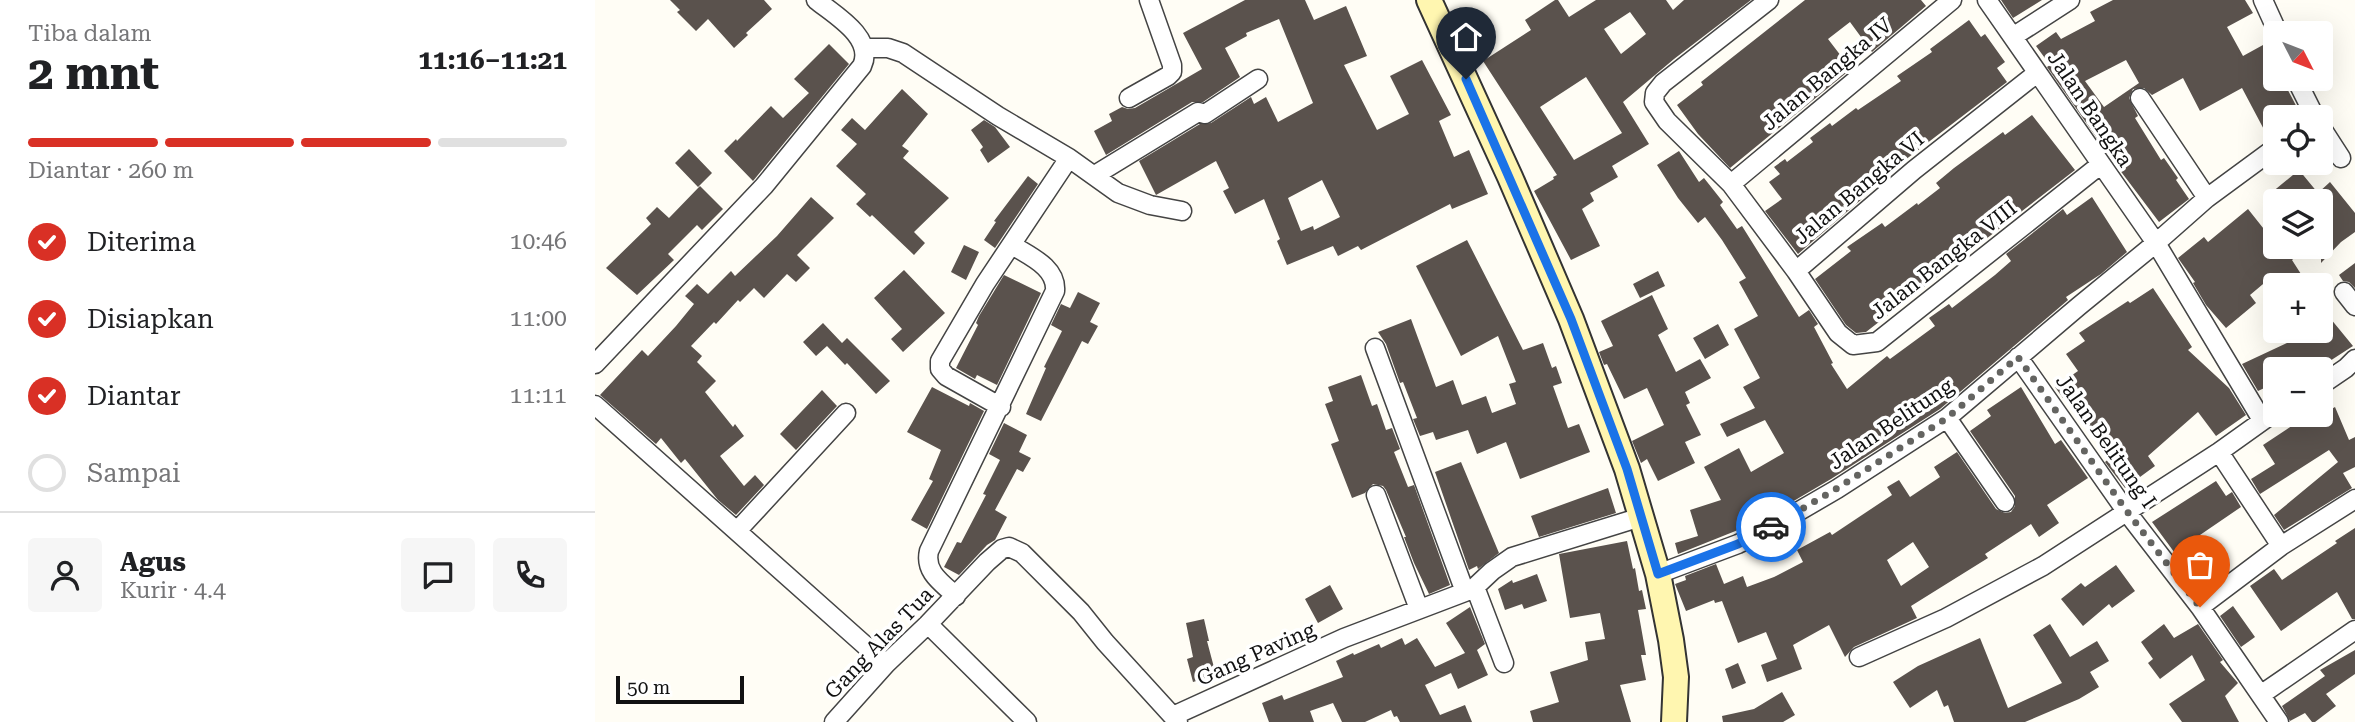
<!DOCTYPE html>
<html lang="id">
<meta charset="utf-8">
<style>
body{margin:0;font-family:"Roboto Serif",serif;background:#f6f6f6;color:#202124;height:100vh;display:flex;flex-direction:column;font-size:26px;white-space:nowrap}
*{box-sizing:border-box;margin:0}
p{font-size:23px;color:#757577}
.icon{flex:none;width:38px;height:38px;fill:none;stroke:currentColor;stroke-width:2;stroke-linecap:round;stroke-linejoin:round}
.map{position:relative;flex:1;overflow:hidden}
.side{display:flex;flex-direction:column;background:#fff;width:595px}
.side>*{flex:none}
.needle{width:46px;rotate:132deg}
.fabs{position:absolute;left:1668px;top:21px;display:grid;gap:14px}
.fabs a{display:grid;place-items:center;width:70px;height:70px;border-radius:7px;background:#fff;box-shadow:0 7px 28px #0002;font-size:35px}
.scale{position:absolute;left:21px;bottom:18px;width:128px;box-sizing:border-box;padding-left:7px;border:4px solid #111;border-top:0;font-size:19px;line-height:24px;white-space:nowrap;color:#111;-webkit-text-stroke:5px #fff;paint-order:stroke}
.pin{position:absolute;display:grid;place-items:center;width:60px;height:60px;color:#fff;margin:-72px -30px;border-radius:50% 50% 50% 0;rotate:-45deg;box-shadow:0 0 7px #0007}
.pin .icon{rotate:45deg}
.courier{position:absolute;display:grid;place-items:center;width:70px;height:70px;margin:-35px;border:5px solid #1a73e8;border-radius:50%;background:#fff;color:#222;box-shadow:0 2px 9px #0007}
.summary em{font-style:normal;font-weight:700}
.summary div{display:flex;flex-direction:column-reverse}
.summary{display:flex;align-items:center;justify-content:space-between;height:119px;padding:0 28px}
h1{font-size:46px;font-weight:700;line-height:52px}
.bar{display:grid;grid-template-columns:repeat(4,1fr);gap:10px 7px;align-content:center;height:84px;padding:0 28px}
.bar i{height:9px;border-radius:5px;background:#e0e0e0}
.bar .current{background:#d93025}
.bar p{grid-column:span 4}
.line{display:flex;align-items:center;gap:18px;padding:0 28px;border-top:2px solid #e0e0e0}
.line div{flex:1}
.round{display:grid;place-items:center;flex:none;width:74px;height:74px;border-radius:7px;background:#f6f6f6}
ol{padding:0 28px;list-style:none}
li{display:flex;align-items:center;gap:21px;height:77px}
li p{margin-inline-start:auto}
li .icon{padding:7px;border-radius:50%;background:#d93025;color:#fff;stroke-width:4}
li:last-child{color:#757577}
li i{width:38px;height:38px;border:4px solid #e0e0e0;border-radius:50%}
main{display:flex;flex:1;min-height:0}
.map>svg:first-child{display:block}
</style>
<main>
<section class="side">
<div class="summary"><div><h1>2 mnt</h1><p>Tiba dalam</p></div><em>11:16–11:21</em></div>
<div class="bar"><i class="current"></i><i class="current"></i><i class="current"></i><i></i><p>Diantar · 260 m</p></div>
<ol>
<li><svg class="icon" aria-label="check" viewBox="0 0 24 24"><path d="M5 12l5 5 9-10"/></svg>Diterima<p>10:46</p></li>
<li><svg class="icon" aria-label="check" viewBox="0 0 24 24"><path d="M5 12l5 5 9-10"/></svg>Disiapkan<p>11:00</p></li>
<li><svg class="icon" aria-label="check" viewBox="0 0 24 24"><path d="M5 12l5 5 9-10"/></svg>Diantar<p>11:11</p></li>
<li><i></i>Sampai</li>
</ol>
<div class="line" style="height:126px"><a class="round"><svg class="icon" aria-label="person" viewBox="0 0 24 24"><circle cx="12" cy="8" r="4"/><path d="M4 21q1-7 8-7t8 7"/></svg></a><div><b>Agus</b><p>Kurir · 4.4</p></div><a class="round"><svg class="icon" aria-label="chat" viewBox="0 0 24 24"><path d="M4 5h16v11H9l-5 4z"/></svg></a><a class="round"><svg class="icon" aria-label="phone" viewBox="0 0 24 24"><path d="M5 4h4l2 5-3 2q2 4 5 5l2-3 5 2v4C11 20 4 13 5 4z"/></svg></a></div>
</section>
<div class="map">
<svg width="1760" height="722" viewBox="0 0 1760 722">
<rect width="100%" height="100%" fill="#fffdf5"/>
<!-- building -->
<path fill="#5a524d" fill-rule="evenodd" d="M75,0H169L177,9L151,33L153,35L139,48L113,19L101,31L82,12L85,10Z
M650,0H710L719,20L751,6L772,56L749,65L782,130L814,114L795,76L827,60L856,115L844,121L859,157L874,150L893,194L857,209L855,204L766,250L763,246L743,256L738,246L692,265L682,241L685,239L669,199L640,214L628,191L634,188L621,161L561,195L544,161L605,124L616,123L656,97L659,104L671,97L683,122L718,103L684,19L651,33L652,36L630,48L645,77L608,102H597L511,155L499,131L517,121L514,114L527,107L533,109L540,108L607,69L588,33ZM727,180L745,217L719,230L718,226L706,231L693,198Z
M960,0H963L974,17L1001,0H1071L1078,10L1089,0H1156L1079,59L1028,102L1054,144L1017,166L1023,177L995,193L999,201L987,209L1005,246L976,260L939,191L959,179L958,177L962,175L888,61L936,30L930,20ZM1035,12L1051,34L1026,54L1009,29ZM991,77L1027,133L979,160L945,107Z
M1210,0H1326L1331,6L1277,52L1255,22L1233,39L1256,69L1135,168L1103,134L1082,105L1108,85L1106,82Z
M1406,0H1447L1418,18Z
M1518,0H1650L1658,13L1632,27L1648,56L1668,45L1680,67V79H1687L1707,117H1680V137L1674,139L1647,88L1605,111L1588,78L1557,95L1549,88L1538,89L1534,98L1543,116L1540,118L1566,160L1569,158L1583,178L1581,180L1594,199L1564,222L1518,161L1452,67L1455,65L1441,46L1461,32L1466,39L1500,21L1495,12ZM1531,60L1544,83L1509,107L1490,81Z
M1374,20L1386,37L1390,34L1410,62L1402,68L1412,82L1280,183L1282,186L1203,254L1170,211L1187,199L1174,182L1185,174L1179,167L1190,159L1192,162L1218,142L1215,138L1235,123L1237,126L1261,108L1263,110L1306,81L1302,76L1337,52L1335,49Z
M234,44L254,64L158,181L129,151L141,139L142,141L176,106L188,118L214,93L199,79Z
M307,89L333,114L307,146L314,151L308,158L354,198L319,232L330,243L319,255L277,215L275,217L261,204L271,194L241,166L262,144L246,130L257,118L270,130Z
M1437,115L1480,170L1271,332L1261,333L1251,325L1220,279L1256,251L1252,247L1287,223L1290,227L1322,203L1323,205L1345,188L1341,183L1359,168L1408,132L1410,135Z
M389,120L400,127L415,147L393,163L385,150L388,147L376,130Z
M94,149L117,173L103,187L80,163Z
M1084,151L1104,182L1109,178L1128,202L1125,205L1142,229L1147,226L1204,317L1214,310L1223,324L1219,327L1238,363L1236,364L1252,389L1292,356L1295,359L1340,326L1334,318L1354,304L1357,308L1400,275L1416,261L1411,254L1468,209L1472,215L1497,197L1532,252L1506,274L1471,297L1473,300L1345,409L1236,479L1163,522L1083,554L1080,543L1103,536L1095,510L1126,500L1109,467L1144,448L1156,472L1189,453L1170,420L1132,437L1125,424L1160,408L1148,387L1165,378L1139,329L1163,316L1144,282L1151,278L1127,240L1110,217L1103,223L1083,198L1062,165Z
M1704,170L1723,193L1735,182L1760,213V232L1746,242L1726,263V201H1684L1676,193Z
M433,176L443,184L400,248L389,240L401,222L399,221Z
M105,186L128,209L107,230L102,225L73,254L79,260L42,295L11,268L56,224L51,218L62,207L74,218Z
M216,197L239,218L202,255L215,268L201,282L192,274L169,298L159,288L145,302L143,300L121,324L119,322L96,346L107,356L102,362L121,381L110,392L138,427L140,424L149,436L125,456L149,486L160,475L169,485L141,515L123,500L90,459L86,463L66,438L61,444L5,395L47,350L53,356L81,326L99,304L90,296L102,284L113,294L136,271L140,276L182,236Z
M1653,209L1680,243V247H1713L1697,260L1713,285H1687L1680,274L1655,295L1661,303L1631,328L1611,305L1598,283L1600,282L1583,258L1609,237L1613,242Z
M872,240L928,350L948,343L957,368L961,366L967,383L958,386L973,428L984,424L995,452L925,479L911,442L882,454L873,430L841,440L838,432L825,436L818,419L822,418L808,382L805,383L791,344L783,332L816,319L841,387L858,380L867,405L891,396L897,413L921,404L914,384L921,382L903,336L866,356L821,266Z
M369,245L384,252L371,280L356,272Z
M1760,263V288L1754,282L1748,281L1744,275Z
M309,270L350,313L308,352L296,339L307,329L279,298Z
M1063,271L1070,286L1045,298L1038,284Z
M409,275L446,293L402,385L382,375L380,379L361,368L383,325L381,323L384,316Z
M1558,288L1597,347L1593,350L1634,388L1651,415L1621,436L1603,412L1553,456L1560,466L1530,488L1510,462L1516,457L1472,396L1468,398L1460,387L1483,371L1471,354L1490,341L1484,333L1533,301L1535,303Z
M483,292L505,303L495,322L503,326L493,344L487,341L446,421L431,414L451,368L449,367L467,331L456,325L466,304L475,308Z
M1057,295L1073,329L1063,335L1081,372L1105,359L1116,378L1090,392L1095,403L1091,405L1106,435L1090,442L1100,463L1063,481L1052,459L1046,463L1037,441L1069,425L1052,388L1029,399L1012,364L1009,365L1004,352L1018,346L1006,321Z
M1726,307L1758,346L1724,368L1721,364L1710,369H1680V383L1663,391L1647,364L1718,331H1726Z
M228,323L247,343L252,338L295,381L281,394L252,363L250,365L232,346L221,356L208,342Z
M1123,324L1134,345L1110,359L1098,338Z
M766,375L777,406L782,404L791,430L797,428L805,449L799,452L813,487L819,485L855,585L834,594L819,563L809,537H811L791,490L788,486L778,484L770,493L757,498L736,444L744,441L730,404L738,401L733,387Z
M337,387L374,406L375,403L389,411L332,529L316,520L338,481L334,479L346,450L312,432Z
M1426,387L1460,444L1466,440L1493,478L1452,505L1464,523L1444,537L1436,524L1390,554L1393,558L1316,606L1322,618L1259,647L1250,657L1234,625L1198,645L1207,669L1172,682L1166,665L1182,659L1171,632L1143,643L1127,601L1120,603L1119,600L1091,611L1080,584L1091,580L1090,576L1121,564L1129,584L1148,576L1152,587L1179,577L1208,562L1202,550L1235,532L1237,535L1297,495L1292,487L1304,480L1315,497L1345,477L1339,467L1362,452L1401,509L1410,513L1416,512L1420,506V496L1375,431L1396,416L1392,410ZM1318,542L1334,567L1306,586L1292,560Z
M227,390L242,406L201,450L185,434Z
M1740,407L1754,440L1760,437V467L1748,473L1757,488L1689,530L1679,515L1743,462L1734,450L1665,494L1656,479L1680,464L1668,445L1712,416L1714,419L1726,415Z
M409,423L432,435L424,452L436,458L428,472L422,469L400,510L412,517L400,540L392,545L364,575L349,567L362,542L366,543L391,495L388,494L405,460L394,454Z
M866,462L904,553L883,569L882,566L874,570L840,472Z
M1621,481L1631,496L1637,492L1646,507L1605,535L1611,543L1607,546L1628,574L1607,590L1557,522Z
M1013,488L1021,513L944,537L936,516Z
M1760,528V619H1757L1742,592L1686,631L1655,586L1679,569L1687,580L1742,543L1740,541Z
M1032,541L1038,569L1040,568L1044,591L1047,590L1051,609L1043,610L1051,655H1046L1051,680L1025,685L1036,722H938L935,711L964,702L955,672L993,660L990,642L1010,639L1005,613L975,618L964,554Z
M1521,565L1540,591L1517,608L1514,604L1488,626L1466,599L1486,583L1490,587Z
M942,574L952,601L929,609L927,604L910,610L903,589L917,580L918,583Z
M735,585L748,609L723,623L710,599Z
M1638,606L1660,637L1646,647L1625,616Z
M875,607L890,644L882,650L893,675L863,689L856,673L830,685L845,715L870,705L877,722H805L802,716L799,717L796,710L770,722H747L738,703L715,711L719,722H674L667,703L687,695L689,700L748,677L741,661L758,653L759,655L784,644L786,648L807,638L810,645L822,638L840,667L870,653L851,623Z
M609,619L614,641H612L621,675L598,682L592,659L598,657L591,623Z
M1455,624L1475,657L1502,641L1514,661L1495,672L1504,687L1484,699L1430,722H1359L1353,705L1349,707L1342,690L1315,708L1298,682L1323,666L1385,638L1413,708L1467,683L1438,635Z
M1569,624L1579,638L1603,624L1628,660L1625,662L1643,683L1630,696L1644,722H1587L1574,704L1610,680L1597,655L1565,679L1553,663L1558,659L1546,642Z
M1760,650V674L1731,694L1741,706L1720,722H1717L1710,713L1695,721L1687,706L1730,676L1725,670Z
M1143,663L1151,683L1137,689L1130,669Z
M1187,692L1200,715L1188,722H1128L1127,716L1159,709Z"/>
<g fill="none" stroke-linecap="round" stroke-linejoin="round">
<!-- street casing -->
<g stroke="#444" stroke-width="21">
<path id="street" d="M1174,0L1068,83L1060,93L1059,102L1072,121L1136,184L1201,271L1243,333L1258,345L1282,342L1505,165
M1392,0L1561,243L1667,420
M1668,0L1683,33
M1419,36L1475,0
M270,48H293L308,53L403,116L474,158L523,193L555,205L587,211
M1701,79L1720,117
M534,98L573,76L577,72V65L554,0
M1545,98L1612,198
M1726,127L1746,158
M500,175L603,112L610,114L663,79
M1136,184L1357,0
M1201,271L1319,170L1442,73
M1749,292L1760,306
M780,348L870,592
M1423,357L1531,511L1605,607L1684,722
M0,364L169,186L267,66C280,38 240,15 221,0
M1726,385L1751,368L1760,359
M0,405L291,664
M406,407L351,376L345,369V361L390,284L474,158
M1352,418L1410,502
M1624,452L1686,546
M781,495L824,609
M142,531L251,413
M1063,574L1143,544L1168,532L1242,489L1352,418L1484,306L1561,243L1612,198L1680,148
M880,587L909,663
M361,596C347,583 329,572 334,551L460,291C462,267 434,256 417,245
M1605,607L1686,546L1760,499
M333,624L432,722
M1264,657L1351,618L1448,566L1624,452L1680,412
M1667,694L1760,630
M578,716L749,638L870,592L880,587L897,571L917,557L1046,517
M239,722L291,664L333,624L392,562L407,549L414,547L427,553L486,612L510,642L583,722"/>
</g>
<!-- secondary casing -->
<g stroke="#333" stroke-width="28">
<path id="secondary" d="M834,0L915,177L976,319L1032,469L1063,574L1076,640L1081,677L1079,722"/>
</g>
<!-- street -->
<use href="#street" stroke="#fff" stroke-width="18"/>
<!-- secondary -->
<use href="#secondary" stroke="#fff6b0" stroke-width="24"/>
</g>
<g fill="none" stroke-linecap="round" stroke-linejoin="round">
<!-- done -->
<path stroke="#646461" stroke-width="7" stroke-dasharray="0 12.6" d="M1176,527L1241,489L1352,418L1423,357L1531,510L1605,607"/>
<!-- route -->
<path stroke="#1a73e8" stroke-width="9" d="M871,79L976,319L1032,469L1063,574L1143,544L1176,527"/>
</g>
<g text-anchor="middle" stroke-width="7" stroke-linejoin="round" paint-order="stroke">
<!-- street labels -->
<g font-size="21" fill="#111" stroke="#fff">
<text transform="translate(1232 74) rotate(-40)" y="7">Jalan Bangka IV</text>
<text transform="translate(1495 109) rotate(56)" y="7">Jalan Bangka</text>
<text transform="translate(1264 188) rotate(-40)" y="7">Jalan Bangka VI</text>
<text transform="translate(1349 260) rotate(-38)" y="7">Jalan Bangka VIII</text>
<text transform="translate(1296 424) rotate(-34)" y="7">Jalan Belitung</text>
<text transform="translate(1511 441) rotate(55)" y="7">Jalan Belitung I</text>
<text transform="translate(284 643) rotate(-46)" y="7">Gang Alas Tua</text>
<text transform="translate(661 654) rotate(-24)" y="7">Gang Paving</text>
</g>
</g>
</svg>
<div class="fabs">
<a><svg class="needle" viewBox="-14 -14 28 28"><path d="M0-13l5 13h-10z" fill="#e53935"/><path d="M0 13l5-13h-10z" fill="#757577"/></svg></a>
<a><svg class="icon" aria-label="locate" viewBox="0 0 24 24"><circle cx="12" cy="12" r="6"/><path d="M12 2v4M12 18v4M2 12h4M18 12h4"/></svg></a>
<a><svg class="icon" aria-label="layers" viewBox="0 0 24 24"><path d="M12 4l9 5-9 5-9-5zM3 14l9 5 9-5"/></svg></a>
<a>+</a>
<a>−</a>
</div>
<div class="scale">50 m</div>
<div class="pin" style="left:1605px;top:607px;background:#ea580c"><svg class="icon" aria-label="bag" viewBox="0 0 24 24"><path d="M5 8h14l-1 12H6zM9 8a3 3 0 0 1 6 0"/></svg></div>
<div class="pin" style="left:871px;top:79px;background:#1f2937"><svg class="icon" aria-label="home" viewBox="0 0 24 24"><path d="M3 11l9-7 9 7M6 9v11h12V9"/></svg></div>
<div class="courier" style="left:1176px;top:527px"><svg class="icon" aria-label="car" viewBox="0 0 24 24"><path d="M5 17H2v-5l4-1 3-4h7l3 4 3 1v5h-3M9 17h6M6 11h13"/><circle cx="7" cy="17" r="2"/><circle cx="17" cy="17" r="2"/></svg></div>
</div>
</main>
